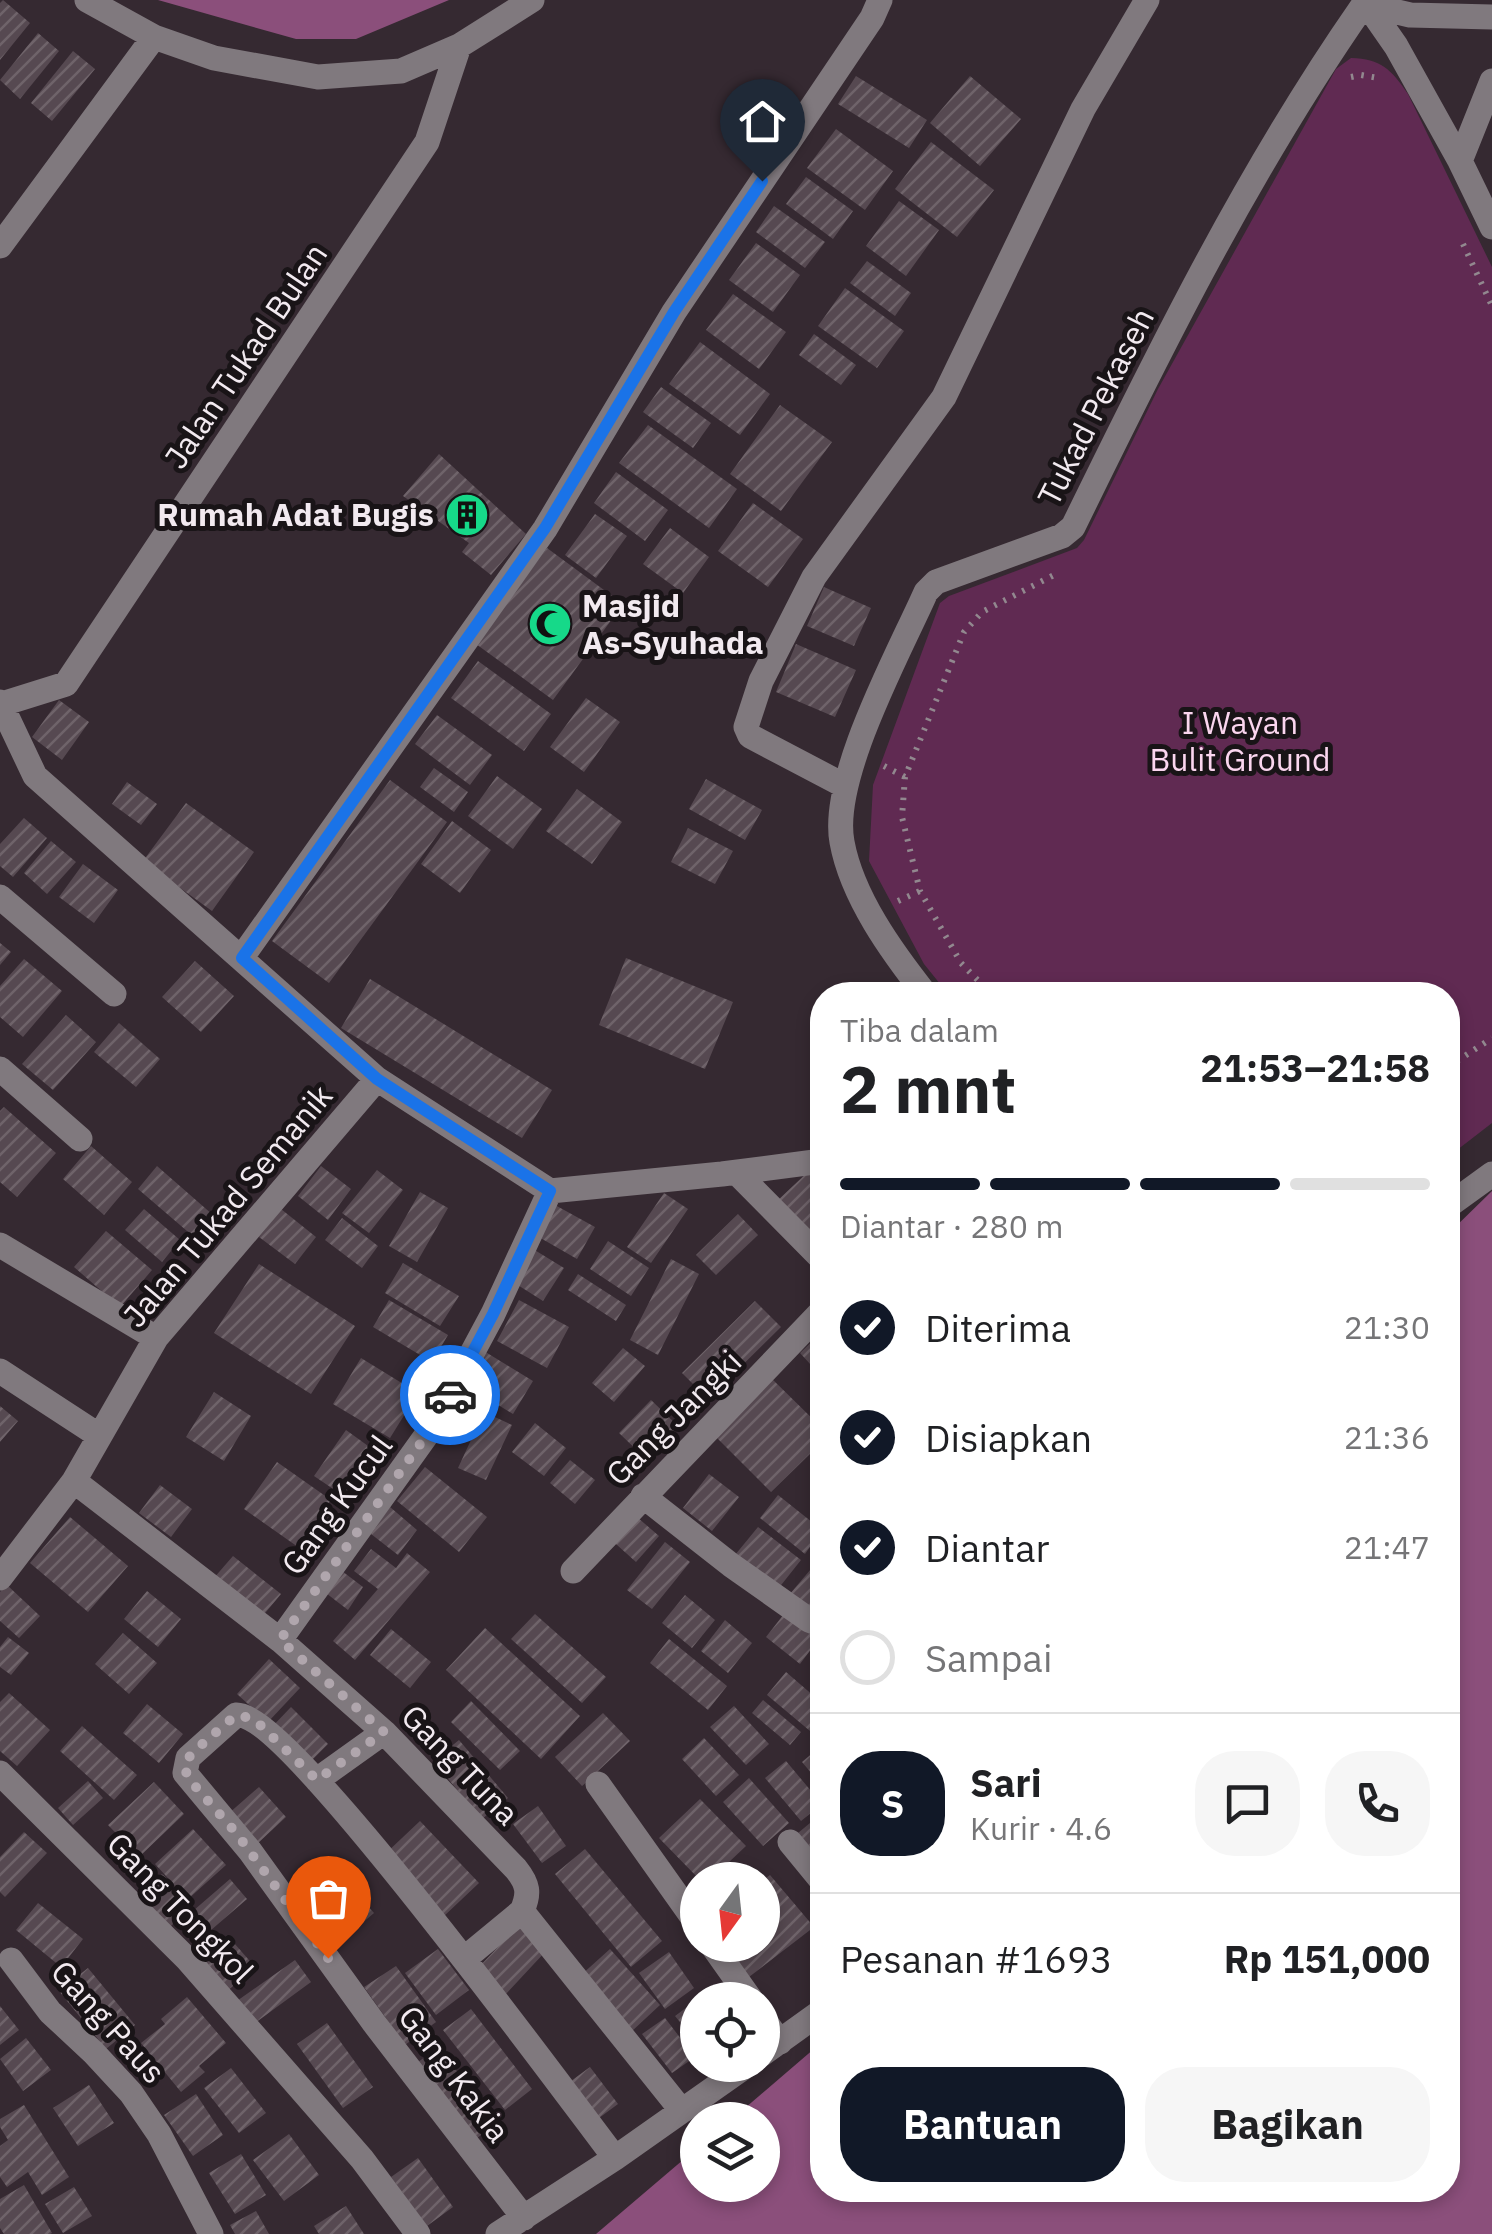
<!DOCTYPE html>
<html lang="id">
<meta charset="utf-8">
<style>
body{margin:0;font-family:"IBM Plex Sans",sans-serif;background:#f6f6f6;color:#202124;height:100vh;display:flex;flex-direction:column;font-size:38px;white-space:nowrap}
*{box-sizing:border-box;margin:0}
p{font-size:32px;color:#757577}
.icon{flex:none;width:55px;height:55px;fill:none;stroke:currentColor;stroke-width:2;stroke-linecap:round;stroke-linejoin:round}
.map{position:relative;flex:1;overflow:hidden}
.details{position:absolute;left:810px;top:982px;width:650px;height:1220px;display:flex;flex-direction:column;background:#fff;border-radius:40px;box-shadow:0 5px 15px #0003}
.details>*{flex:none}
.needle{width:65px;rotate:195deg}
.buttons{position:absolute;left:680px;top:1862px;display:grid;gap:20px}
.buttons a{display:grid;place-items:center;width:100px;height:100px;border-radius:50%;background:#fff;box-shadow:0 5px 15px #0003;font-size:50px}
.pin{position:absolute;display:grid;place-items:center;width:85px;height:85px;color:#fff;margin:-102px -42px;border-radius:50% 50% 50% 0;rotate:-45deg;box-shadow:0 0 10px #0007}
.pin .icon{rotate:45deg}
.courier{position:absolute;display:grid;place-items:center;width:100px;height:100px;margin:-50px;border:8px solid #1a73e8;border-radius:50%;background:#fff;color:#222;box-shadow:0 2px 12px #0007}
.head em{font-style:normal;font-weight:800}
.head div{display:flex;flex-direction:column-reverse}
.head{display:flex;align-items:center;justify-content:space-between;height:170px;padding:0 30px}
h1{font-size:65px;font-weight:800;line-height:75px}
.bar{display:grid;grid-template-columns:repeat(4,1fr);gap:15px 10px;align-content:center;height:120px;padding:0 30px}
.bar i{height:12px;border-radius:8px;background:#e0e0e0}
.bar .current{background:#111827}
.bar p{grid-column:span 4}
.line{display:flex;align-items:center;gap:25px;padding:0 30px;border-top:2px solid #e0e0e0}
.line div{flex:1}
.round{display:grid;place-items:center;flex:none;width:105px;height:105px;border-radius:40px;background:#f6f6f6}
ol{padding:0 30px;list-style:none}
li{display:flex;align-items:center;gap:30px;height:110px}
li p{margin-inline-start:auto}
li .icon{padding:10px;border-radius:50%;background:#111827;color:#fff;stroke-width:4}
li:last-child{color:#757577}
li i{width:55px;height:55px;border:5px solid #e0e0e0;border-radius:50%}
.cta{display:flex;gap:20px;margin-top:auto;padding:20px 30px}
.cta a{flex:1;height:115px;border-radius:40px;background:#111827;color:#fff;font-size:40px;font-weight:800;line-height:115px;text-align:center}
.cta a+a{background:#f6f6f6;color:#202124}
.map>svg:first-child{display:block}
</style>
<div class="map">
<svg width="1492" height="2234" viewBox="0 0 1492 2234">
<defs>
<pattern id="building-hatch" width="6" height="6" patternUnits="userSpaceOnUse" patternTransform="scale(2.5)"><rect width="6" height="6" fill="#564951"/><path d="M-1 1l2-2M0 6l6-6M5 7l2-2" fill="none" stroke="#6f636a"/></pattern>
</defs>
<rect width="100%" height="100%" fill="#352931"/>
<!-- green -->
<path fill="#602a52" d="M1351,58C1381,59 1391,69 1408,94L1492,267V1123L1448,1157V995H949L924,964L869,861L873,785L940,603L949,596L1077,548L1084,540L1158,389L1336,69Z"/>
<!-- water -->
<path fill="#8b4f7b" d="M158,0H449L356,39H296Z
M1492,1191V2234H596L697,2148L698,2185H762V2120H731L822,2042V2190H1448V1234Z"/>
<!-- building -->
<path fill="url(#building-hatch)" d="M3,0L30,23L0,60V3Z
M38,33L59,51L20,99L0,80Z
M73,51L95,69L52,121L31,103Z
M856,76L927,120L909,148L838,104Z
M970,76L1021,119L980,166L930,123Z
M836,129L893,171L865,210L807,168Z
M931,142L994,190L957,237L895,189Z
M806,177L853,211L833,239L786,204Z
M899,201L939,230L906,276L866,246Z
M774,206L825,242L805,268L756,232Z
M756,243L800,275L773,312L729,280Z
M867,261L911,293L895,316L850,283Z
M845,288L904,331L877,368L818,326Z
M733,294L786,332L759,369L706,330Z
M814,334L856,365L841,385L799,355Z
M700,342L770,394L740,435L669,384Z
M661,387L711,423L693,448L643,412Z
M780,405L832,442L781,511L730,474Z
M648,425L737,489L709,528L619,463Z
M439,454L526,534L491,575L462,552L469,543L403,496Z
M616,472L668,510L645,541L594,503Z
M753,503L803,539L768,587L718,551Z
M595,514L627,536L596,578L565,555Z
M670,528L709,557L683,593L643,564Z
M547,548L623,604L553,700L476,644Z
M824,587L871,608L854,646L807,626Z
M796,644L856,670L835,717L776,692Z
M478,661L551,714L524,751L451,698Z
M586,698L620,722L584,772L550,747Z
M59,700L89,722L62,760L32,737Z
M437,715L492,755L470,785L415,744Z
M434,768L468,792L454,812L420,787Z
M497,776L542,809L513,849L468,816Z
M706,779L762,810L745,840L689,809Z
M390,780L447,822L329,983L272,941Z
M127,782L157,804L141,825L112,804Z
M577,789L622,822L592,864L546,831Z
M186,803L254,852L212,911L143,861Z
M24,818L47,838L13,877L0,866V844Z
M452,821L491,850L460,893L421,864Z
M688,828L733,851L715,884L671,862Z
M51,841L76,862L47,894L24,873Z
M83,864L118,890L94,923L59,897Z
M0,943L11,952L0,965Z
M626,958L733,1002L705,1069L599,1025Z
M24,959L62,991L23,1037L0,1017V986Z
M195,961L234,996L201,1032L162,997Z
M370,979L552,1090L522,1138L341,1028Z
M66,1015L96,1042L53,1090L22,1064Z
M119,1023L160,1059L136,1087L94,1052Z
M4,1107L56,1153L17,1197L0,1182V1111Z
M91,1146L132,1182L104,1215L63,1179Z
M157,1166L213,1215L194,1237L138,1189Z
M321,1166L351,1189L328,1220L298,1196Z
M377,1170L403,1190L369,1233L342,1213Z
M810,1170L822,1183V1217L807,1232L777,1201Z
M420,1192L448,1208L417,1262L389,1246Z
M664,1193L688,1209L651,1263L627,1247Z
M555,1205L595,1227L577,1259L537,1236Z
M144,1209L180,1240L162,1262L125,1230Z
M281,1209L316,1237L295,1264L259,1237Z
M738,1214L758,1235L716,1275L696,1255Z
M342,1218L378,1246L362,1268L325,1240Z
M106,1231L152,1270L120,1307L74,1267Z
M608,1241L649,1268L631,1296L590,1269Z
M533,1249L564,1268L543,1301L513,1282Z
M671,1259L699,1274L658,1355L630,1340Z
M403,1263L459,1296L440,1326L385,1293Z
M259,1264L355,1326L311,1394L214,1333Z
M578,1274L626,1305L616,1321L568,1290Z
M389,1300L448,1335L432,1362L373,1327Z
M519,1300L569,1327L547,1368L497,1341Z
M755,1301L781,1327L708,1399L682,1373Z
M822,1332V1377L800,1353Z
M479,1348L533,1381L513,1414L459,1381Z
M623,1348L645,1366L614,1402L592,1383Z
M361,1358L418,1393L390,1438L333,1404Z
M769,1376L822,1428V1458L814,1450L771,1492L712,1433Z
M214,1392L251,1416L224,1461L186,1437Z
M651,1400L679,1427L647,1460L619,1433Z
M0,1406L18,1421L0,1442Z
M484,1412L512,1425L486,1480L458,1468Z
M535,1423L566,1448L544,1476L512,1452Z
M346,1430L382,1456L351,1501L314,1476Z
M570,1460L595,1480L575,1504L550,1483Z
M277,1462L331,1500L298,1547L244,1509Z
M425,1467L487,1517L459,1552L397,1501Z
M709,1474L739,1497L712,1531L683,1508Z
M160,1485L192,1509L171,1537L139,1513Z
M778,1495L822,1530L805,1554L760,1518Z
M390,1507L417,1530L398,1555L371,1534Z
M630,1511L659,1536L636,1562L607,1536Z
M70,1517L128,1566L88,1612L30,1563Z
M758,1527L801,1560L778,1589L735,1555Z
M665,1542L690,1562L652,1609L627,1590Z
M371,1549L396,1568L407,1553L430,1572L355,1660L333,1641L378,1589L354,1571Z
M233,1556L281,1594L261,1618L213,1579Z
M338,1568L363,1587L348,1610L322,1590Z
M811,1569L822,1578V1616L789,1595Z
M7,1585L40,1616L19,1638L0,1621V1592Z
M147,1591L181,1619L158,1647L124,1619Z
M685,1595L715,1620L692,1648L662,1623Z
M535,1614L606,1677L582,1703L511,1639Z
M784,1614L818,1640L800,1664L766,1637Z
M725,1620L752,1643L728,1673L701,1651Z
M485,1628L580,1716L541,1759L446,1670Z
M391,1629L431,1662L410,1688L370,1655Z
M123,1633L157,1663L129,1694L95,1664Z
M8,1637L29,1653L11,1675L0,1667V1647Z
M669,1639L727,1686L708,1710L650,1663Z
M269,1659L300,1688L268,1722L237,1694Z
M786,1672L822,1703V1728L816,1736L767,1695Z
M9,1693L50,1730L17,1766L0,1751V1702Z
M763,1700L801,1732L790,1745L752,1713Z
M471,1701L520,1751L500,1770L451,1722Z
M147,1704L183,1734L159,1763L123,1733Z
M734,1706L769,1744L746,1765L710,1727Z
M291,1707L328,1744L306,1766L270,1729Z
M603,1713L630,1741L582,1786L555,1757Z
M82,1726L137,1775L114,1800L60,1751Z
M704,1738L739,1775L716,1796L682,1759Z
M459,1740L508,1798L482,1819L433,1761Z
M822,1745V1786L802,1762Z
M786,1761L822,1804L801,1821L765,1778Z
M749,1778L789,1823L763,1846L723,1802Z
M88,1781L103,1798L73,1825L58,1808Z
M154,1782L184,1814L139,1857L108,1825Z
M259,1787L286,1817L257,1844L228,1814Z
M700,1799L746,1846L710,1880H700L659,1838Z
M538,1806L566,1846L542,1863L513,1824Z
M822,1813V1862L798,1833Z
M420,1821L479,1883L443,1917L384,1855Z
M193,1829L226,1865L187,1900L192,1905L164,1933L133,1902L162,1874L177,1888L155,1864Z
M24,1832L47,1853L5,1897L0,1892V1857Z
M585,1849L662,1941L631,1967L555,1874Z
M332,1865L374,1913L340,1942L298,1895Z
M770,1875L814,1927L749,1977L725,1945H762V1881Z
M230,1879L247,1899L203,1937L186,1917Z
M38,1903L83,1939L61,1967L16,1930Z
M519,1925L546,1951L505,1995L477,1969Z
M227,1935L255,1967L226,1992L197,1961Z
M438,1949L469,1990L436,2015L405,1973Z
M610,1949L660,2005L631,2032L580,1976Z
M669,1952L694,1988L665,2009L639,1973Z
M295,1960L311,1982L251,2026L234,2003Z
M396,1966L436,2022L405,2045L364,1987Z
M88,1968L135,2025L106,2049L59,1991Z
M187,1997L226,2043L199,2066L205,2072L181,2092L141,2043L165,2024L161,2019Z
M698,1999V2044L675,2016Z
M0,2006L19,2030L0,2045Z
M471,2009L532,2089L505,2110L443,2030Z
M665,2018L695,2057L672,2073L642,2034Z
M327,2023L373,2087L343,2108L297,2044Z
M26,2038L51,2070L23,2091L0,2059Z
M439,2047L496,2124L469,2144L411,2067Z
M590,2067L618,2104L599,2118L571,2081Z
M231,2068L266,2113L239,2133L204,2088Z
M89,2085L114,2123L78,2146L53,2108Z
M196,2094L223,2135L193,2156L164,2115Z
M24,2105L69,2177L42,2195L28,2172L7,2187L0,2177V2146L8,2140L0,2127V2119Z
M289,2134L319,2175L284,2201L253,2160Z
M241,2154L266,2195L235,2214L209,2173Z
M418,2158L453,2207L427,2226L391,2177Z
M24,2185L52,2233L50,2234H4L0,2228V2199Z
M74,2187L92,2216L63,2233L45,2204Z
M346,2206L364,2234H319L314,2226Z
M256,2211L269,2234H235L230,2225Z"/>
<g fill="none" stroke-linecap="round" stroke-linejoin="round">
<!-- path -->
<path stroke="#92888f" stroke-width="6" stroke-dasharray="2.5 8" stroke-linecap="butt" d="M1351,77L1361,75L1378,78
M1463,244L1492,306
M884,766L905,777
M898,901L920,891
M992,995L961,963L920,891L902,817L905,777L964,632L982,612L1054,575
M1448,1067L1492,1038"/>
<!-- minor -->
<path stroke="#80797e" stroke-width="25" d="M87,0L154,37L214,58L318,77L401,71L459,46L532,0
M1364,0L1396,46L1460,161L1492,227
M1460,161L1492,81
M0,246L154,37
M0,702L35,776L377,1079L550,1191L722,1174L822,1161
M2,704L66,684L427,142L459,46
M845,786L750,736L746,727L761,681L814,577L944,397L1083,109L1147,0
M0,897L114,994
M242,957L545,529L674,312L872,18L880,0
M926,995C892,952 852,897 842,842C830,778 899,653 926,592L936,582L1062,536L1073,527C1160,349 1250,167 1364,4L1410,15L1492,17
M0,1069L80,1139
M737,1173L822,1259
M1448,1206L1492,1174
M0,1245L156,1338
M0,1371L98,1435
M74,1481L280,1640L384,1732L516,1869C528,1884 530,1893 522,1911L682,2111
M643,1496L731,1565L809,1620L822,1625
M573,1571L822,1311
M0,1578L74,1481L156,1338L377,1079
M280,1640L433,1426L493,1314L550,1191
M0,1773L188,1960L362,2159L418,2234
M317,1780L384,1732
M598,1784L698,1925
M790,1842L822,1881
M712,1945L751,2000
M464,1959L522,1911
M11,1960L50,2012L93,2052L131,2093L159,2134L211,2234
M762,2017L780,2042
M762,2054L822,2011
M524,2218L374,2023L250,1851L185,1773L188,1758L236,1715C287,1711 569,2098 615,2158
M498,2234L615,2158L747,2065"/>
</g>
<g fill="none" stroke-linecap="round" stroke-linejoin="round">
<!-- done -->
<path stroke="#b0a6ad" stroke-width="10" stroke-dasharray="0 18" d="M328,1958L237,1834L188,1778L184,1765L192,1753L236,1715L254,1719L317,1780L384,1732L280,1640L433,1426L450,1395"/>
<!-- route -->
<path stroke="#1a73e8" stroke-width="12" d="M450,1395L493,1314L550,1191L377,1079L242,958L545,528L674,312L762,181"/>
</g>
<!-- icons -->
<defs>
<g id="building-disc" transform="scale(2.25)"><circle r="9.5" fill="#16d989" stroke="#191417"/><path d="M-4-6H4V6H1V3H-1V6H-4ZM-2.5-4.3h1.7v1.8h-1.7ZM.8-4.3h1.7v1.8H.8ZM-2.5-1h1.7V.8h-1.7ZM.8-1h1.7V.8H.8Z" fill="#111"/></g>
<g id="mosque-disc" transform="scale(2.25)"><circle r="9.5" fill="#16d989" stroke="#191417"/><path d="M3.5-4.9A6 6 0 1 0 3.5 4.9A5 5 0 1 1 3.5-4.9Z" fill="#111"/></g>
</defs>
<g fill-rule="evenodd">
<use href="#building-disc" x="467" y="515"/>
<use href="#mosque-disc" x="550" y="624"/>
</g>
<g text-anchor="middle" stroke-width="10" stroke-linejoin="round" paint-order="stroke">
<!-- street labels -->
<g font-size="32" fill="#f2eaf0" stroke="#191417">
<text transform="translate(246 356) rotate(-56)" y="11">Jalan Tukad Bulan</text>
<text transform="translate(1096 407) rotate(-63)" y="11">Tukad Pekaseh</text>
<text transform="translate(228 1206) rotate(-50)" y="11">Jalan Tukad Semanik</text>
<text transform="translate(674 1418) rotate(-45)" y="11">Gang Jangki</text>
<text transform="translate(337 1505) rotate(-54)" y="11">Gang Kucul</text>
<text transform="translate(460 1765) rotate(46)" y="11">Gang Tuna</text>
<text transform="translate(180 1908) rotate(46)" y="11">Gang Tongkol</text>
<text transform="translate(108 2022) rotate(48)" y="11">Gang Paus</text>
<text transform="translate(454 2074) rotate(53)" y="11">Gang Kakia</text>
</g>
<!-- poi labels -->
<g font-size="32" font-weight="bold" fill="#f2eaf0" stroke="#191417" text-anchor="end">
<text x="434" y="526">Rumah Adat Bugis</text>
<text x="582" y="617" text-anchor="start">Masjid<tspan x="582" dy="37">As-Syuhada</tspan></text>
</g>
<!-- park labels -->
<g font-size="32" fill="#fbd6ef" stroke="#191417">
<text x="1240" y="734">I Wayan<tspan x="1240" dy="37">Bulit Ground</tspan></text>
</g>
</g>
</svg>
<div class="buttons">
<a><svg class="needle" viewBox="-14 -14 28 28"><path d="M0-13l5 13h-10z" fill="#e53935"/><path d="M0 13l5-13h-10z" fill="#757577"/></svg></a>
<a><svg class="icon" aria-label="locate" viewBox="0 0 24 24"><circle cx="12" cy="12" r="6"/><path d="M12 2v4M12 18v4M2 12h4M18 12h4"/></svg></a>
<a><svg class="icon" aria-label="layers" viewBox="0 0 24 24"><path d="M12 4l9 5-9 5-9-5zM3 14l9 5 9-5"/></svg></a>
</div>
<div class="pin" style="left:328px;top:1958px;background:#ea580c"><svg class="icon" aria-label="bag" viewBox="0 0 24 24"><path d="M5 8h14l-1 12H6zM9 8a3 3 0 0 1 6 0"/></svg></div>
<div class="pin" style="left:762px;top:181px;background:#1f2937"><svg class="icon" aria-label="home" viewBox="0 0 24 24"><path d="M3 11l9-7 9 7M6 9v11h12V9"/></svg></div>
<div class="courier" style="left:450px;top:1395px"><svg class="icon" aria-label="car" viewBox="0 0 24 24"><path d="M5 17H2v-5l4-1 3-4h7l3 4 3 1v5h-3M9 17h6M6 11h13"/><circle cx="7" cy="17" r="2"/><circle cx="17" cy="17" r="2"/></svg></div>
<section class="details">
<div class="head"><div><h1>2 mnt</h1><p>Tiba dalam</p></div><em>21:53–21:58</em></div>
<div class="bar"><i class="current"></i><i class="current"></i><i class="current"></i><i></i><p>Diantar · 280 m</p></div>
<ol>
<li><svg class="icon" aria-label="check" viewBox="0 0 24 24"><path d="M5 12l5 5 9-10"/></svg>Diterima<p>21:30</p></li>
<li><svg class="icon" aria-label="check" viewBox="0 0 24 24"><path d="M5 12l5 5 9-10"/></svg>Disiapkan<p>21:36</p></li>
<li><svg class="icon" aria-label="check" viewBox="0 0 24 24"><path d="M5 12l5 5 9-10"/></svg>Diantar<p>21:47</p></li>
<li><i></i>Sampai</li>
</ol>
<div class="line" style="height:180px"><b class="round" style="background:#111827;color:#fff">S</b><div><b>Sari</b><p>Kurir · 4.6</p></div><a class="round"><svg class="icon" aria-label="chat" viewBox="0 0 24 24"><path d="M4 5h16v11H9l-5 4z"/></svg></a><a class="round"><svg class="icon" aria-label="phone" viewBox="0 0 24 24"><path d="M5 4h4l2 5-3 2q2 4 5 5l2-3 5 2v4C11 20 4 13 5 4z"/></svg></a></div>
<div class="line" style="height:130px"><div>Pesanan #1693</div><b>Rp 151,000</b></div>
<div class="cta"><a>Bantuan</a><a>Bagikan</a></div>
</section>
</div>
